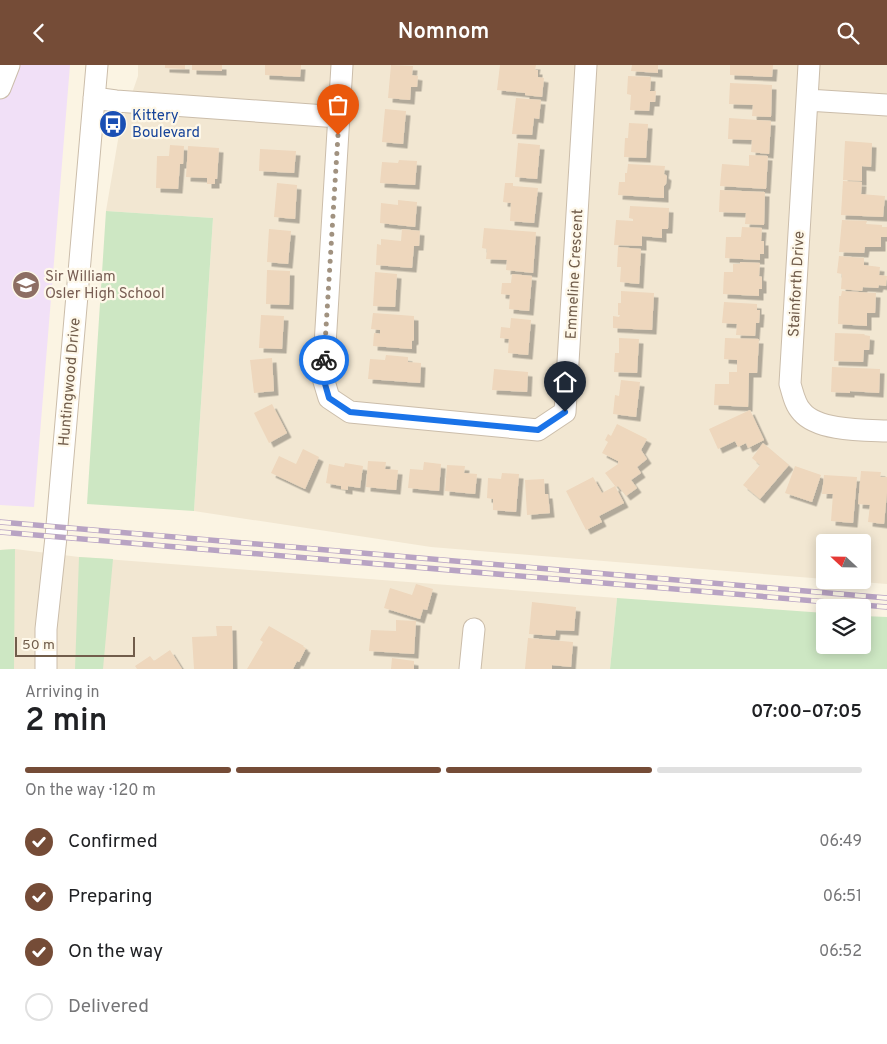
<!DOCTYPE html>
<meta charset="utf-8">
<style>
body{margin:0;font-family:Overpass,sans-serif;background:#f6f6f6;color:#202124;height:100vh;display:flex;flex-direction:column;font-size:19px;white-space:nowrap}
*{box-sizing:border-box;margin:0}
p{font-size:16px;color:#757577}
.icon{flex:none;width:28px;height:28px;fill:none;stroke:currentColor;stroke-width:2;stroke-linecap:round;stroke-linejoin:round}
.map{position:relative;height:604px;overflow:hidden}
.panel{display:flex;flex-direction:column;background:#fff;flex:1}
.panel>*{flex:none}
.needle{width:32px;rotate:292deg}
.fabs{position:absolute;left:816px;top:469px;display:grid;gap:10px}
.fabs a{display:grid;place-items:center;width:55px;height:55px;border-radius:5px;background:#fff;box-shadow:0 2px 12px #0003;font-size:25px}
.scale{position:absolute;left:15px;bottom:12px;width:120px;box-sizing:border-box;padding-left:5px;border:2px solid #715d4b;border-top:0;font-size:14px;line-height:18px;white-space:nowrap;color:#715d4b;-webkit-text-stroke:4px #fef8e9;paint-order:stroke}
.pin{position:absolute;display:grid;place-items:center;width:42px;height:42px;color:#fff;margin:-51px -21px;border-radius:50% 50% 50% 0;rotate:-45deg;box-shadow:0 0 5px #0007}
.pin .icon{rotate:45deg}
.courier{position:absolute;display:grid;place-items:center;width:50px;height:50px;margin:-25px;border:4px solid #1a73e8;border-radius:50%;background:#fff;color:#222;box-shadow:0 1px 6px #0007}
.summary em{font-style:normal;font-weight:600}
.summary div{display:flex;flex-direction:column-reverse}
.summary{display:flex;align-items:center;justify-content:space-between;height:85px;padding:0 25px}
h1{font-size:32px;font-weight:600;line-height:38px}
.bar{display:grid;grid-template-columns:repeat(4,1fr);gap:8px 5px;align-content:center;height:60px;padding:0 25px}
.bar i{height:6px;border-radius:4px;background:#e0e0e0}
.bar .selected{background:#754c37}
.bar p{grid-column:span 4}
ol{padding:0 25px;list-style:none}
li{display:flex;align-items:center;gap:15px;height:55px}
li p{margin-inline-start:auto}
li .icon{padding:5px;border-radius:50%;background:#754c37;color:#fff;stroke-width:4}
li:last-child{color:#757577}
li i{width:28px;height:28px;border:2px solid #e0e0e0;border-radius:50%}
header{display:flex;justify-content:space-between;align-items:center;height:65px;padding:0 25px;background:#754c37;color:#fff;font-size:22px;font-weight:600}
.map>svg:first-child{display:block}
</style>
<header><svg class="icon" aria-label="back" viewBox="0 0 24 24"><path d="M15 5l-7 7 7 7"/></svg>Nomnom<svg class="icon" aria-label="search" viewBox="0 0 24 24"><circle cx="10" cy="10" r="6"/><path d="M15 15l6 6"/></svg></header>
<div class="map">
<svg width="887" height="604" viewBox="0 0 887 604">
<defs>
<filter id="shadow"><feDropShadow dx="4.5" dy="4.5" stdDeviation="0" flood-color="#0004"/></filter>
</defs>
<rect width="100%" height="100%" fill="#fbf4e3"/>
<!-- residential -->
<path fill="#f2e7d2" d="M138,0H887V519L836,515H862V478H825V514L431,482L194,446L213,153L106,146L120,63L138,11Z
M15,484L79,492L617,533L610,604H0V485Z"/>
<!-- education -->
<path fill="#f1e0f7" d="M0,0H70L34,442L0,440Z"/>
<!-- green -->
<path fill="#cde7c3" d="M106,146L213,153L194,446L87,439Z
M15,484L14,604H0V485Z
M79,492L113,494L103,604H75Z
M617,533L825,548V580H862L863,551L887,552V604H610Z"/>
<!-- building -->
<path fill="#eed7bd" filter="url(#shadow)" d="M165,0H185V4L165,3Z
M192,0H222V6L192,5Z
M265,0H301L300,12L265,10Z
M391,0L413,1L412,10L418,11L417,22H411L410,35L388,33Z
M500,0H536L535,5H538V12L544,13L542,32L525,30V28L497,25Z
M632,0H658V8L631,6Z
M730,0H773L772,12L730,10Z
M628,11L651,12L650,26H656L655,37H650L649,46L630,45L631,30L627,29Z
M730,18L772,20L771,52L752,51L753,40L729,39Z
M516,33L541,35L539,54L534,53L532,70L512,69Z
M385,44L406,46L403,79L382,77Z
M729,53L771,56L769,89L751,87L752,75L728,74Z
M629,58L648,59L646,93L624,92L625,73H628Z
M845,76L872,78L871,102L862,101V116L843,115Z
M518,78L540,80L537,114L515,112Z
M170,80L184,81L183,99H180L178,124L156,123L157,91H169Z
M188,81L219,83L217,114H215V119H207V113L186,112Z
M260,84L296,86L294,108L259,106Z
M749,90L768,91L766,124L720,121L722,99L749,101Z
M399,95L417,96L415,120L380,118L382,97L398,98Z
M628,99L665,101L664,109L667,111L666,119L664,121V133L618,130L619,117H625V108H627Z
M843,116L862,117L861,129L885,131L883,152L841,150Z
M277,118L297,120L295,154L274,152Z
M505,118H513V121L538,123L534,158L510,156L511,138L503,137Z
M720,125L765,127L764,160L745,159L746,148L719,147Z
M398,135L417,137L415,162L380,158L381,138L398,140Z
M630,141L669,143L668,164H662V173L642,171V181L614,180L616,155L633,156V154L629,153Z
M842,155L867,156L866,159L882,160V162H887V172H881V182H865L864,188L839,187Z
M742,162L762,163L761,176H764V189H760V195L725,193L726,172H741Z
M484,163L536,167L533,208L506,205L507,195L486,194L487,184L482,183Z
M269,164L291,166L288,199L267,197Z
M402,164L420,166L419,181H414L412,203L376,200L377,179L381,180V174L401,176Z
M618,182L641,184L639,219L620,217L621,202H617Z
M839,191L864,193V200L880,202L879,210L887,211L886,221L879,220L878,223L863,222L862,226L841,224L842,209L837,208Z
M740,197L760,198L759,211L762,212V224H759V231L723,229L724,207H733V199H740Z
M267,205L290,206L289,240L266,239Z
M375,207L397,209L395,242L373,241Z
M512,209L532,211L529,246L509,244L510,230L501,229L502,218H511Z
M621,226L654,228L652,265L613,263V251L619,252L620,250H618V238H621Z
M842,226L876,228L875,248H867V261L838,259L839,231H841Z
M724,237L757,239V245H760L759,258H756L755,271L736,270L737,259L722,258Z
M373,248L414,251V275L412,276V284L373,281L374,268L380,269V265L371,264Z
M261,250L284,251L282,284L259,283Z
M511,253L531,255L528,290L508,288L509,274L500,273L501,262L510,263Z
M835,268L865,269L864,270L870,271L869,285H864L863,297L834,296Z
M619,273L639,274L637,308L614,307L615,288H619Z
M725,273L759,274L757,308H749L748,342L714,340L715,319H729V307H737V295L724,294Z
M386,290L408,292V297L421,298L420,318L368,314L370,294L385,295Z
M272,293L274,326L254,328L250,295Z
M832,302L880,304L879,328L850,326V328L831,327Z
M494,304L528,307L527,327L492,325Z
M621,315L640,317L636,352L613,349L615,330L619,331Z
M272,339L287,368L269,378L254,348Z
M750,345L764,375L748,383L746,378L738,382L735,376L718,384L709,364Z
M617,359L647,374L641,385L647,394L637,402L641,408L631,415L637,423L626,431L618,421L616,422L605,408L618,399V396L602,388L608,377L605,375L608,369L611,371Z
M763,378L789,400L760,434L743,420L760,400L752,393Z
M303,384L319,392L305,424L271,408L279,391L296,399Z
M368,396L386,397L385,404L398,405L396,425L366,422Z
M424,397L441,399L439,426L408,423L410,404L423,405Z
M345,398L363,401L360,423L348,421V425L341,424V421L326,418L329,399L344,402Z
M447,400L465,401L464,408L477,409L475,429L445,426Z
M795,401L821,410L812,437L785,428Z
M861,406L881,407L880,412H887V428L884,459L868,457L870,440L858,439Z
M502,408L519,409L516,447L493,445V434L487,433L488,413L501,414Z
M824,410L857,412L853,458L831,456L833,429H822Z
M593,412L602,428L615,421L624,438L599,451L602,457L586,465L566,426Z
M544,414L545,429H548L550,448L527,450L525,415Z
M416,519L433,524L427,545L423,544L420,554L384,543L390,523L412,530Z
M532,537L576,542L574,566L556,565L555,571L529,569Z
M396,555L416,556L414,589L369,586L371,565L396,566Z
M216,561H232L233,604H194L192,572L217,571Z
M269,561L304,581L303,582L306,583L299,597L297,596L293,604H247L263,577L260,575Z
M528,573L573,577L571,602L552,600V604H525Z
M170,585L182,604H137L135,601L150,591L154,596Z
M392,593L414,596V604H391Z"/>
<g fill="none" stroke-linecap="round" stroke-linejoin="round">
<!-- minor casing -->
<g stroke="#cbbdaa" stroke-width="23">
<path id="minor" d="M342,0L323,313L329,333L350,347L538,365L565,347L586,0
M809,0L790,319C793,329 795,340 802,347C818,366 864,365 887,366
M0,23L9,0
M94,33L116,36L339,52
M807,35L887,40
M46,604V564L56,472L97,0
M470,604L474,564"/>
</g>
<!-- minor -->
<use href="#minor" stroke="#fff" stroke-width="21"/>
<!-- rail casing -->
<g stroke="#b8a3c3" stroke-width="5.5">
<path id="rail" d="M0,457L887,533
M0,467L887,542"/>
</g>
<!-- rail -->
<use href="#rail" stroke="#fef8e9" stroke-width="4" stroke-dasharray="11" stroke-linecap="butt"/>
</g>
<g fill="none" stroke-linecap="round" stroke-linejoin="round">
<!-- done -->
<path stroke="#a19280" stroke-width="5" stroke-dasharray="0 9" d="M324,295L338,70"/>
<!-- route -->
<path stroke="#1a73e8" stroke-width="6" d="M324,295L323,312L329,333L350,347L538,365L565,347"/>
</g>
<!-- icons -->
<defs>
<g id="bus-disc" transform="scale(1.4375)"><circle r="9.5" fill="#1a4fb4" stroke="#fef8e9"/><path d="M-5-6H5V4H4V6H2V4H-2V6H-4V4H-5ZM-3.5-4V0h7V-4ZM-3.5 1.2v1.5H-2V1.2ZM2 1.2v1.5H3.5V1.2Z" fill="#fff"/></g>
<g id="school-disc" transform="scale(1.4375)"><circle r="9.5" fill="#8d6e63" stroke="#fef8e9"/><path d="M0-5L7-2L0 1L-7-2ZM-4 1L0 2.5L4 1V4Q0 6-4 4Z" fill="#fff"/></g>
</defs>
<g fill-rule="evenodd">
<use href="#bus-disc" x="113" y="59"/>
<use href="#school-disc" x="26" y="220"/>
</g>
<g text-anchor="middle" stroke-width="4.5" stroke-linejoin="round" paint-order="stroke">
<!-- transit labels -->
<g font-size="15" fill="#164399" stroke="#fef8e9" text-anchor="start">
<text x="132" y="55">Kittery<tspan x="132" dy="17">Boulevard</tspan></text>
</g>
<!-- street labels -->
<g font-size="15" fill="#715d4b" stroke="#fef8e9">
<text transform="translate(574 209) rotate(-87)" y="5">Emmeline Crescent</text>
<text transform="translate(796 219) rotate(-87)" y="5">Stainforth Drive</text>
<text transform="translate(69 317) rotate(-85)" y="5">Huntingwood Drive</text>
</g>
<!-- education labels -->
<g font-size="15" fill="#785e54" stroke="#fef8e9" text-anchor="start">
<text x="45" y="216">Sir William<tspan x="45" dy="17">Osler High School</tspan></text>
</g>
</g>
</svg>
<div class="fabs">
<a><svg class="needle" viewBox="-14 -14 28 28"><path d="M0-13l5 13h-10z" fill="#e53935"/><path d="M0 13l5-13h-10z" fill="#757577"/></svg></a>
<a><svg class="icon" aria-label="layers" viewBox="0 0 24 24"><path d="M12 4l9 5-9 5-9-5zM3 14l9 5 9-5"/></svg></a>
</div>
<div class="scale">50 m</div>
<div class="pin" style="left:338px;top:70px;background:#ea580c"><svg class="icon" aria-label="bag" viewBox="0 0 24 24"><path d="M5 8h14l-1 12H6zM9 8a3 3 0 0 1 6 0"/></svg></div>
<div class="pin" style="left:565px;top:347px;background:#1f2937"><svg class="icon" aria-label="home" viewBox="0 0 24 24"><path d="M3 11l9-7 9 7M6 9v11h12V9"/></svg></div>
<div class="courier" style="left:324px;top:295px"><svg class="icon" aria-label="bike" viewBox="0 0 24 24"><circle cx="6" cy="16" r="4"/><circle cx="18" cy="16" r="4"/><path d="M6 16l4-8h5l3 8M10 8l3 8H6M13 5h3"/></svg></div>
</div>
<section class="panel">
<div class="summary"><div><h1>2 min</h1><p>Arriving in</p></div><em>07:00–07:05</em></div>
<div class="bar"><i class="selected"></i><i class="selected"></i><i class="selected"></i><i></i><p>On the way · 120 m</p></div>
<ol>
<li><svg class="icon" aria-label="check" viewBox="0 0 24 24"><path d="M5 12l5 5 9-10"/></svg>Confirmed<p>06:49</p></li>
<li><svg class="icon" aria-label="check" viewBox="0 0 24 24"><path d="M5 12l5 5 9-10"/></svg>Preparing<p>06:51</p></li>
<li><svg class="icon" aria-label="check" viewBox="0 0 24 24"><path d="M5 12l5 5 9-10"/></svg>On the way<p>06:52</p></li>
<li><i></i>Delivered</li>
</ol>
</section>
